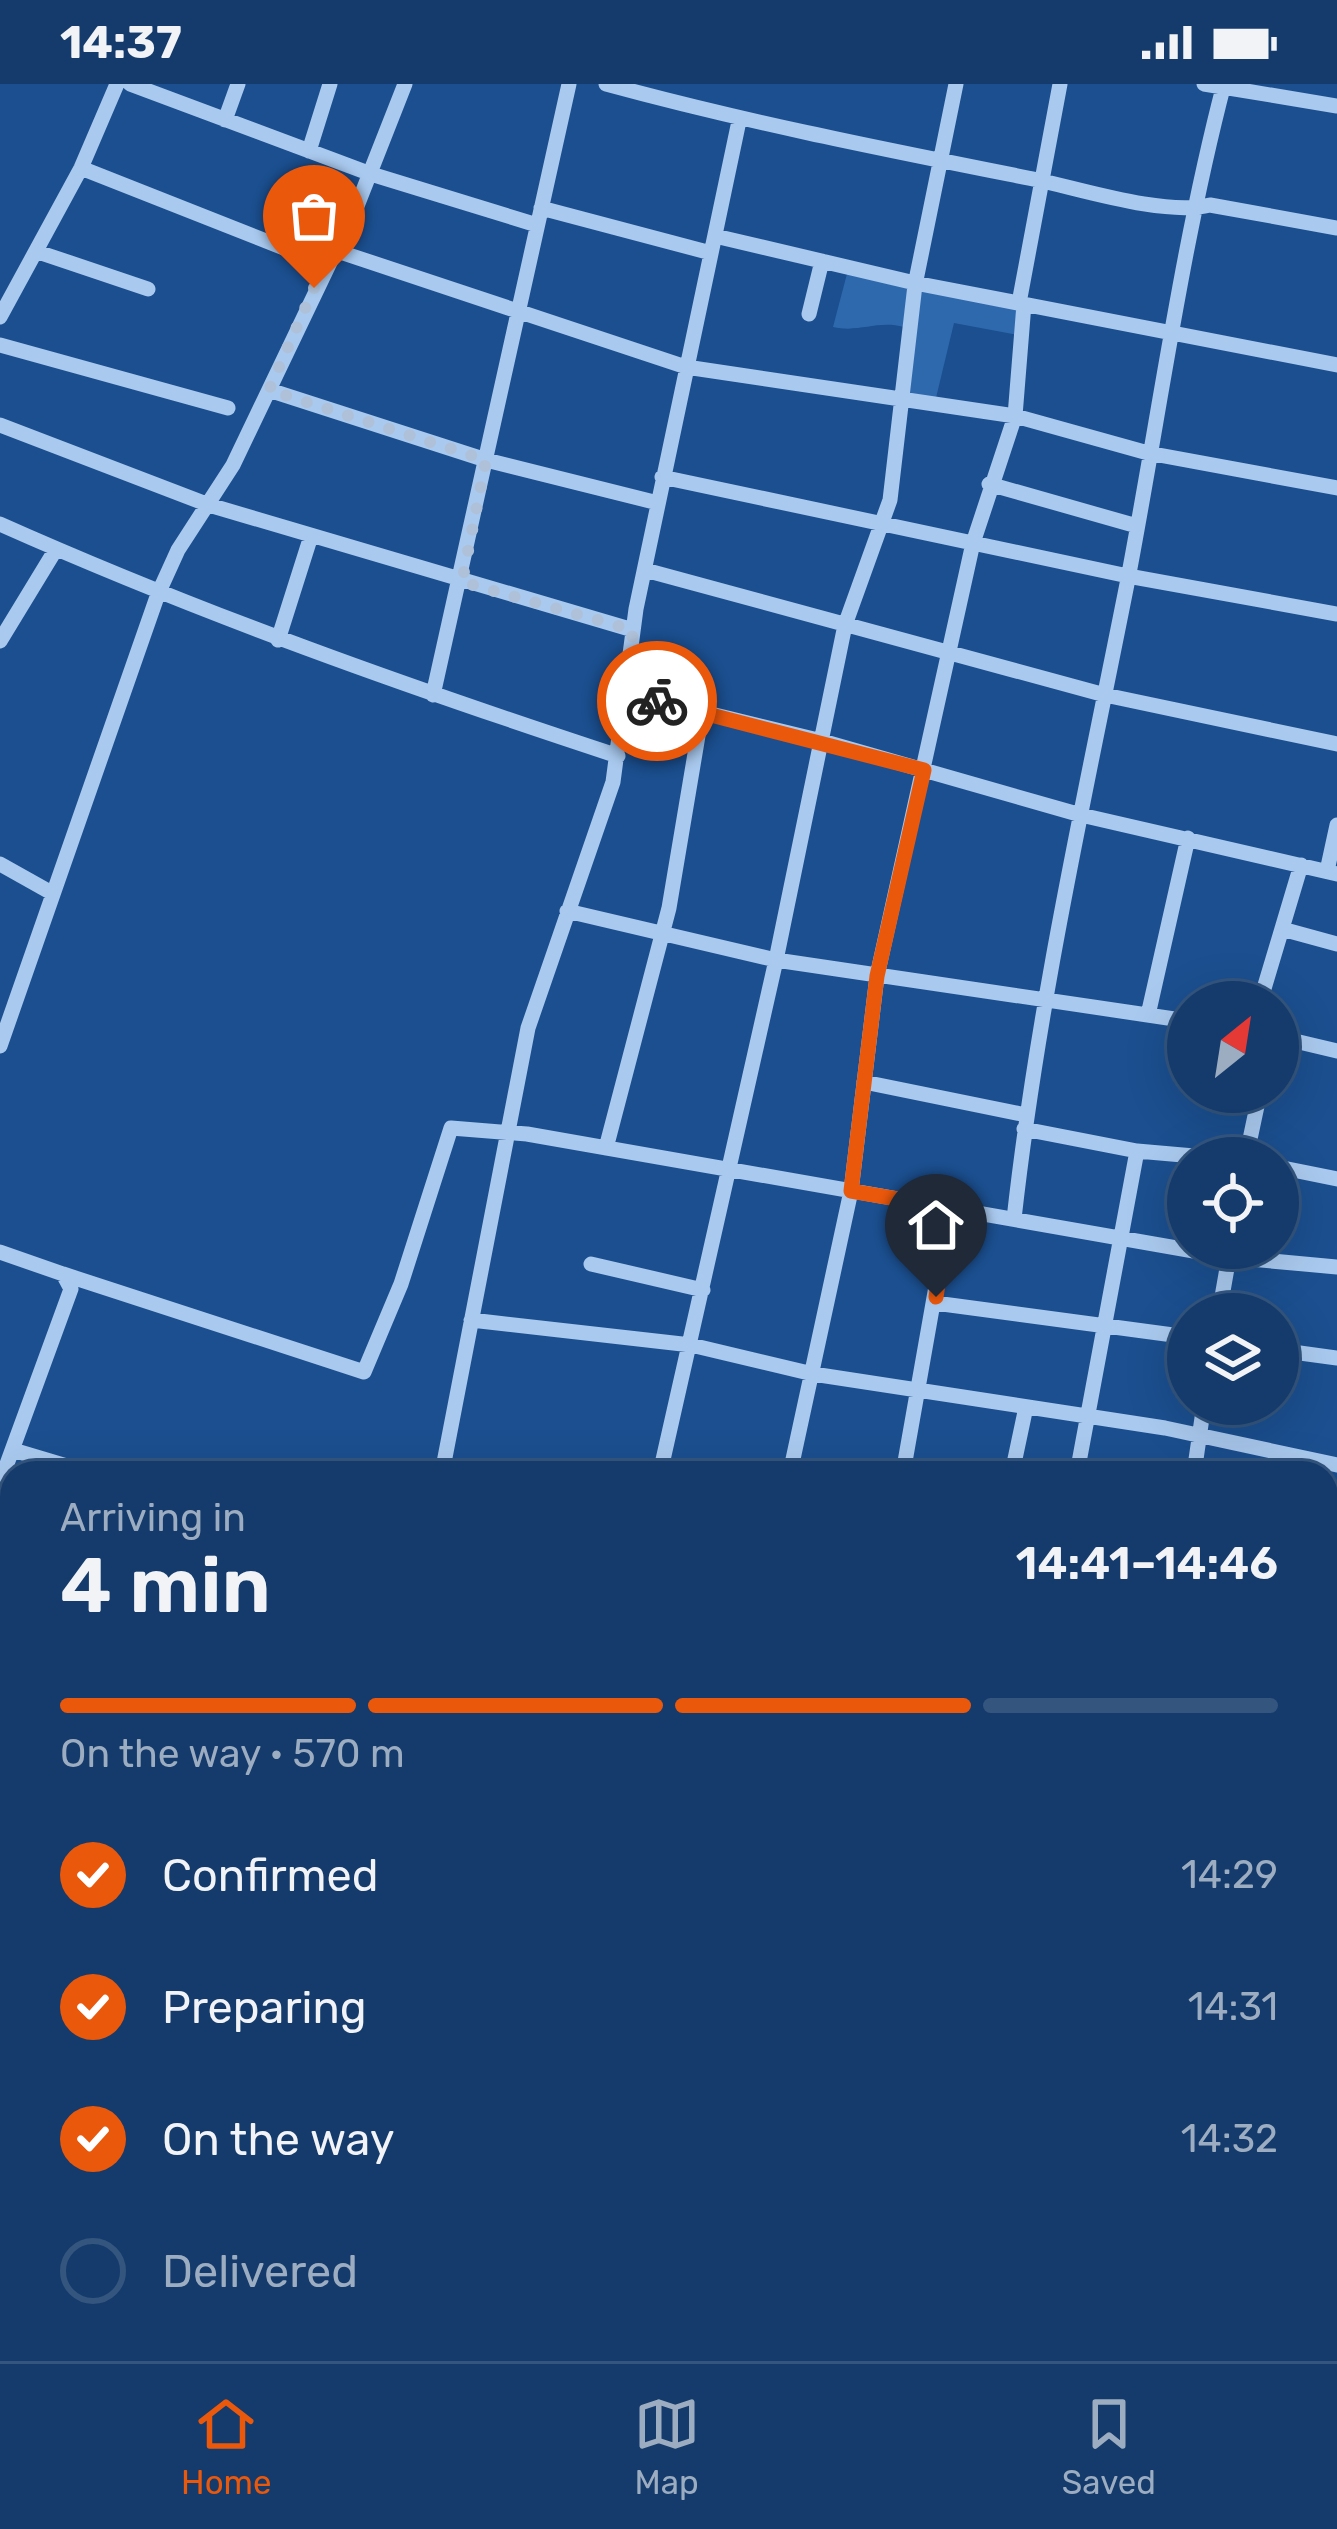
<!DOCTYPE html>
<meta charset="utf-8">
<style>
body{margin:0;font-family:Rubik,sans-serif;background:#1d4271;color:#f1f3f6;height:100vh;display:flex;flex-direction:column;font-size:45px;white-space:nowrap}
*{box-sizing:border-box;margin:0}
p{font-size:39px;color:#9dadc1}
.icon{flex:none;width:66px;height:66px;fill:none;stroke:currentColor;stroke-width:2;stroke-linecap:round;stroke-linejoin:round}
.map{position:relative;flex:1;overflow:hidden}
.drawer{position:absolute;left:0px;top:1377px;width:1338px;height:900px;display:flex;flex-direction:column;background:#143b6b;border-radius:36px 36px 0 0;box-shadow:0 12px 48px #0002,0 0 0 3px #33557e}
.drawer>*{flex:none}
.needle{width:78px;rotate:30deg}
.fabs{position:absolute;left:1167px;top:897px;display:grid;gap:24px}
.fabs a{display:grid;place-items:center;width:132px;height:132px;border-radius:50%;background:#143b6b;box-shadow:0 12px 48px #0002,0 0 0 3px #33557e;font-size:60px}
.pin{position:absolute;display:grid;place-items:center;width:102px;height:102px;color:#fff;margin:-123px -51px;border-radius:50% 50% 50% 0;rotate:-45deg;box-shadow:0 0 12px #0007}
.pin .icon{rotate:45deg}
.courier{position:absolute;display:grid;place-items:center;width:120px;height:120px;margin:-60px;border:9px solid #ea580c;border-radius:50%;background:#fff;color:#222;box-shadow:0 3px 15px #0007}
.headline em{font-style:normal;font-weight:600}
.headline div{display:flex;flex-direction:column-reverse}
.headline{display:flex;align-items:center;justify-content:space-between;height:204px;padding:0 60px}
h1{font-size:78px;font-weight:600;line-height:90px}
.bar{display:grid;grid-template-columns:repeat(4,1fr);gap:18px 12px;align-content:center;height:144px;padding:0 60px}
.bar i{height:15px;border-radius:9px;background:#33557e}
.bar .selected{background:#ea580c}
.bar p{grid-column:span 4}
ol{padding:0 60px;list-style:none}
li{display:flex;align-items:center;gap:36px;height:132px}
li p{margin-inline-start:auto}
li .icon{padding:12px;border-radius:50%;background:#ea580c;color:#fff;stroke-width:4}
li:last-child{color:#9dadc1}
li i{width:66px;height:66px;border:6px solid #33557e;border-radius:50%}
.status{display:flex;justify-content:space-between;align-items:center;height:84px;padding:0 60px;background:#143b6b;direction:ltr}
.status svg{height:33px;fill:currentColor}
.dock{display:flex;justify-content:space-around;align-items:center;height:168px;border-top:3px solid #33557e;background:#143b6b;font-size:33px;color:#9dadc1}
.dock a{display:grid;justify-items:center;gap:6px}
.dock .selected{color:#ea580c}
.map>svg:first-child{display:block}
</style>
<div class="status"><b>14:37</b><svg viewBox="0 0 49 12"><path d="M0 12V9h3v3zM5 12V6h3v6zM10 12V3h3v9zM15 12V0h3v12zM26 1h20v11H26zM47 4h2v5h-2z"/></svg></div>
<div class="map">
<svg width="1337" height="2277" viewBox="0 0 1337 2277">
<rect width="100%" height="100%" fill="#1b4f8f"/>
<!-- green -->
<path fill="#2e69ad" d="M848,186L915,201L904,243C877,236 859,249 833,243Z
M917,202L1022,221L1018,251L954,239L935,318L907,315Z"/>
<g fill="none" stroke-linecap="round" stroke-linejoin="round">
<!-- minor -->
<path stroke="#a9c9ee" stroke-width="15" d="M130,0L371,90L537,141
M606,0C749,39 893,67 1038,96C1084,106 1165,132 1210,121L1337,144
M1204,0L1337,22
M225,36L238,0
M309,67L330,0
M81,84L327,181
M541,124L711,169
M715,152L915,199L1337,281
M334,166L686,283L1015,332L1148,369L1337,404
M38,168L148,205
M1019,219L1060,0
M809,230L822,177
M0,233L81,84L117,0
M0,261L228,324
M269,306L486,376L658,419
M0,341L209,421L633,546
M662,393L1128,492L1337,530
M989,400L1137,442
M0,440C202,530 408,603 618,672
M645,486L1105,611L1337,660
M278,556L311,452
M0,557L56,465
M625,609L822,657L1081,731L1337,790
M433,611L569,0
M0,780L50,808
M1327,787L1337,741
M567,827L776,876L1188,937
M1282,845L1337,860
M1260,918L1301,781
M1148,931L1188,754
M1278,953L1337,967
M0,962L158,510L178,466L233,381L357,122L405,0
M864,998L1026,1031
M1024,1045L1137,1067L1217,1074
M606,1064L669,824L702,628
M1246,1074L1260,1008
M1278,1083L1337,1095
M1014,1135C1038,920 1085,712 1127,500C1159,333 1181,165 1224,0
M0,1168L63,1190L71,1205L0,1399
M591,1180L703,1206
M63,1190L364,1288L401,1200L451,1044L527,1050L1228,1173L1337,1183
M935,1219L1188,1253
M1219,1230L1230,1167
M471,1236L691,1261L813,1290L1165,1344L1337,1381
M1278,1266L1337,1274
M13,1366L90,1389
M442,1389L528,944L613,698L636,525L739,37
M660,1389L776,876L845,541L890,416L915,201L956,0
M790,1389L851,1107L877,892L973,459L1015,332L1024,220
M903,1389L950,1123
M1012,1389L1026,1323
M1077,1389L1137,1067
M1194,1389L1204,1320
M0,1454L12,1460
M1326,1624L1337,1625
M1326,1744L1337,1745
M1326,1861L1334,2013L1326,2068
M1326,2214L1337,2218
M173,2265L198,2277
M1133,2265L1160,2277
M514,2277L524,2265
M894,2277L899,2265
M1040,2277L1044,2265
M1281,2277L1283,2265"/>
<!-- major -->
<path stroke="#f0f6ff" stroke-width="18" d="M0,1615L12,1625
M741,2265L755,2277"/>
</g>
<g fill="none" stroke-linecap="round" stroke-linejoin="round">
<!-- done -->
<path stroke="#afc1d8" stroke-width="12" stroke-dasharray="0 21.6" d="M314,204L269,306L486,376L462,498L633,546L626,609L657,617"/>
<!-- route -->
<path stroke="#ea580c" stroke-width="15" d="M657,617L924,686L877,892L851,1107L950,1124L936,1213"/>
</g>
</svg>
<div class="fabs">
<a><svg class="needle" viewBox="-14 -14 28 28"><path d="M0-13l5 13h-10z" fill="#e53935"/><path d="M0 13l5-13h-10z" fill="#9dadc1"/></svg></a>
<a><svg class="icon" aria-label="locate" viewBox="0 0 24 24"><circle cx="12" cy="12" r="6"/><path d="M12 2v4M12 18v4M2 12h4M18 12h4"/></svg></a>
<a><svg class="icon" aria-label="layers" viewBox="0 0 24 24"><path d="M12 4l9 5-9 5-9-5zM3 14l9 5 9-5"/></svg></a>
</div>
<div class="pin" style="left:314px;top:204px;background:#ea580c"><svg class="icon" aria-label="bag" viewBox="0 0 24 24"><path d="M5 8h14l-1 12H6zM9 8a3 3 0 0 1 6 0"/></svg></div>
<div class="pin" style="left:936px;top:1213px;background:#1f2937"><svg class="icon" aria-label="home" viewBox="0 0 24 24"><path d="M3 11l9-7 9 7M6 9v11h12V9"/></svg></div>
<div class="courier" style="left:657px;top:617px"><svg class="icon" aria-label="bike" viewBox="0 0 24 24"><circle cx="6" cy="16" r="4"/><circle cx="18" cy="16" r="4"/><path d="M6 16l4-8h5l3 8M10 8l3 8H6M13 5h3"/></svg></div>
<section class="drawer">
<div class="headline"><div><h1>4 min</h1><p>Arriving in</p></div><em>14:41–14:46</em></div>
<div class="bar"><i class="selected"></i><i class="selected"></i><i class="selected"></i><i></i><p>On the way · 570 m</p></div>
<ol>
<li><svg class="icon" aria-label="check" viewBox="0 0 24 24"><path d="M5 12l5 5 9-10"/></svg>Confirmed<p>14:29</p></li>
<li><svg class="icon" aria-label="check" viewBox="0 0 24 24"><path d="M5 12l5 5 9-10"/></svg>Preparing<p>14:31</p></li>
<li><svg class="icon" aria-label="check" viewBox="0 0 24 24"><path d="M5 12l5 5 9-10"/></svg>On the way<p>14:32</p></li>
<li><i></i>Delivered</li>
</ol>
</section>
</div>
<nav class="dock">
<a class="selected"><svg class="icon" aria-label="home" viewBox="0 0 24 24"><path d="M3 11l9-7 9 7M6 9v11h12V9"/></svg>Home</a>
<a><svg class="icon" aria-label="map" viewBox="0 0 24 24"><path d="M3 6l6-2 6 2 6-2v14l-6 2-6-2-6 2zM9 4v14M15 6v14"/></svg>Map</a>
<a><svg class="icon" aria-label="saved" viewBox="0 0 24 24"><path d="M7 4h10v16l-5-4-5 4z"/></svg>Saved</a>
</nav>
